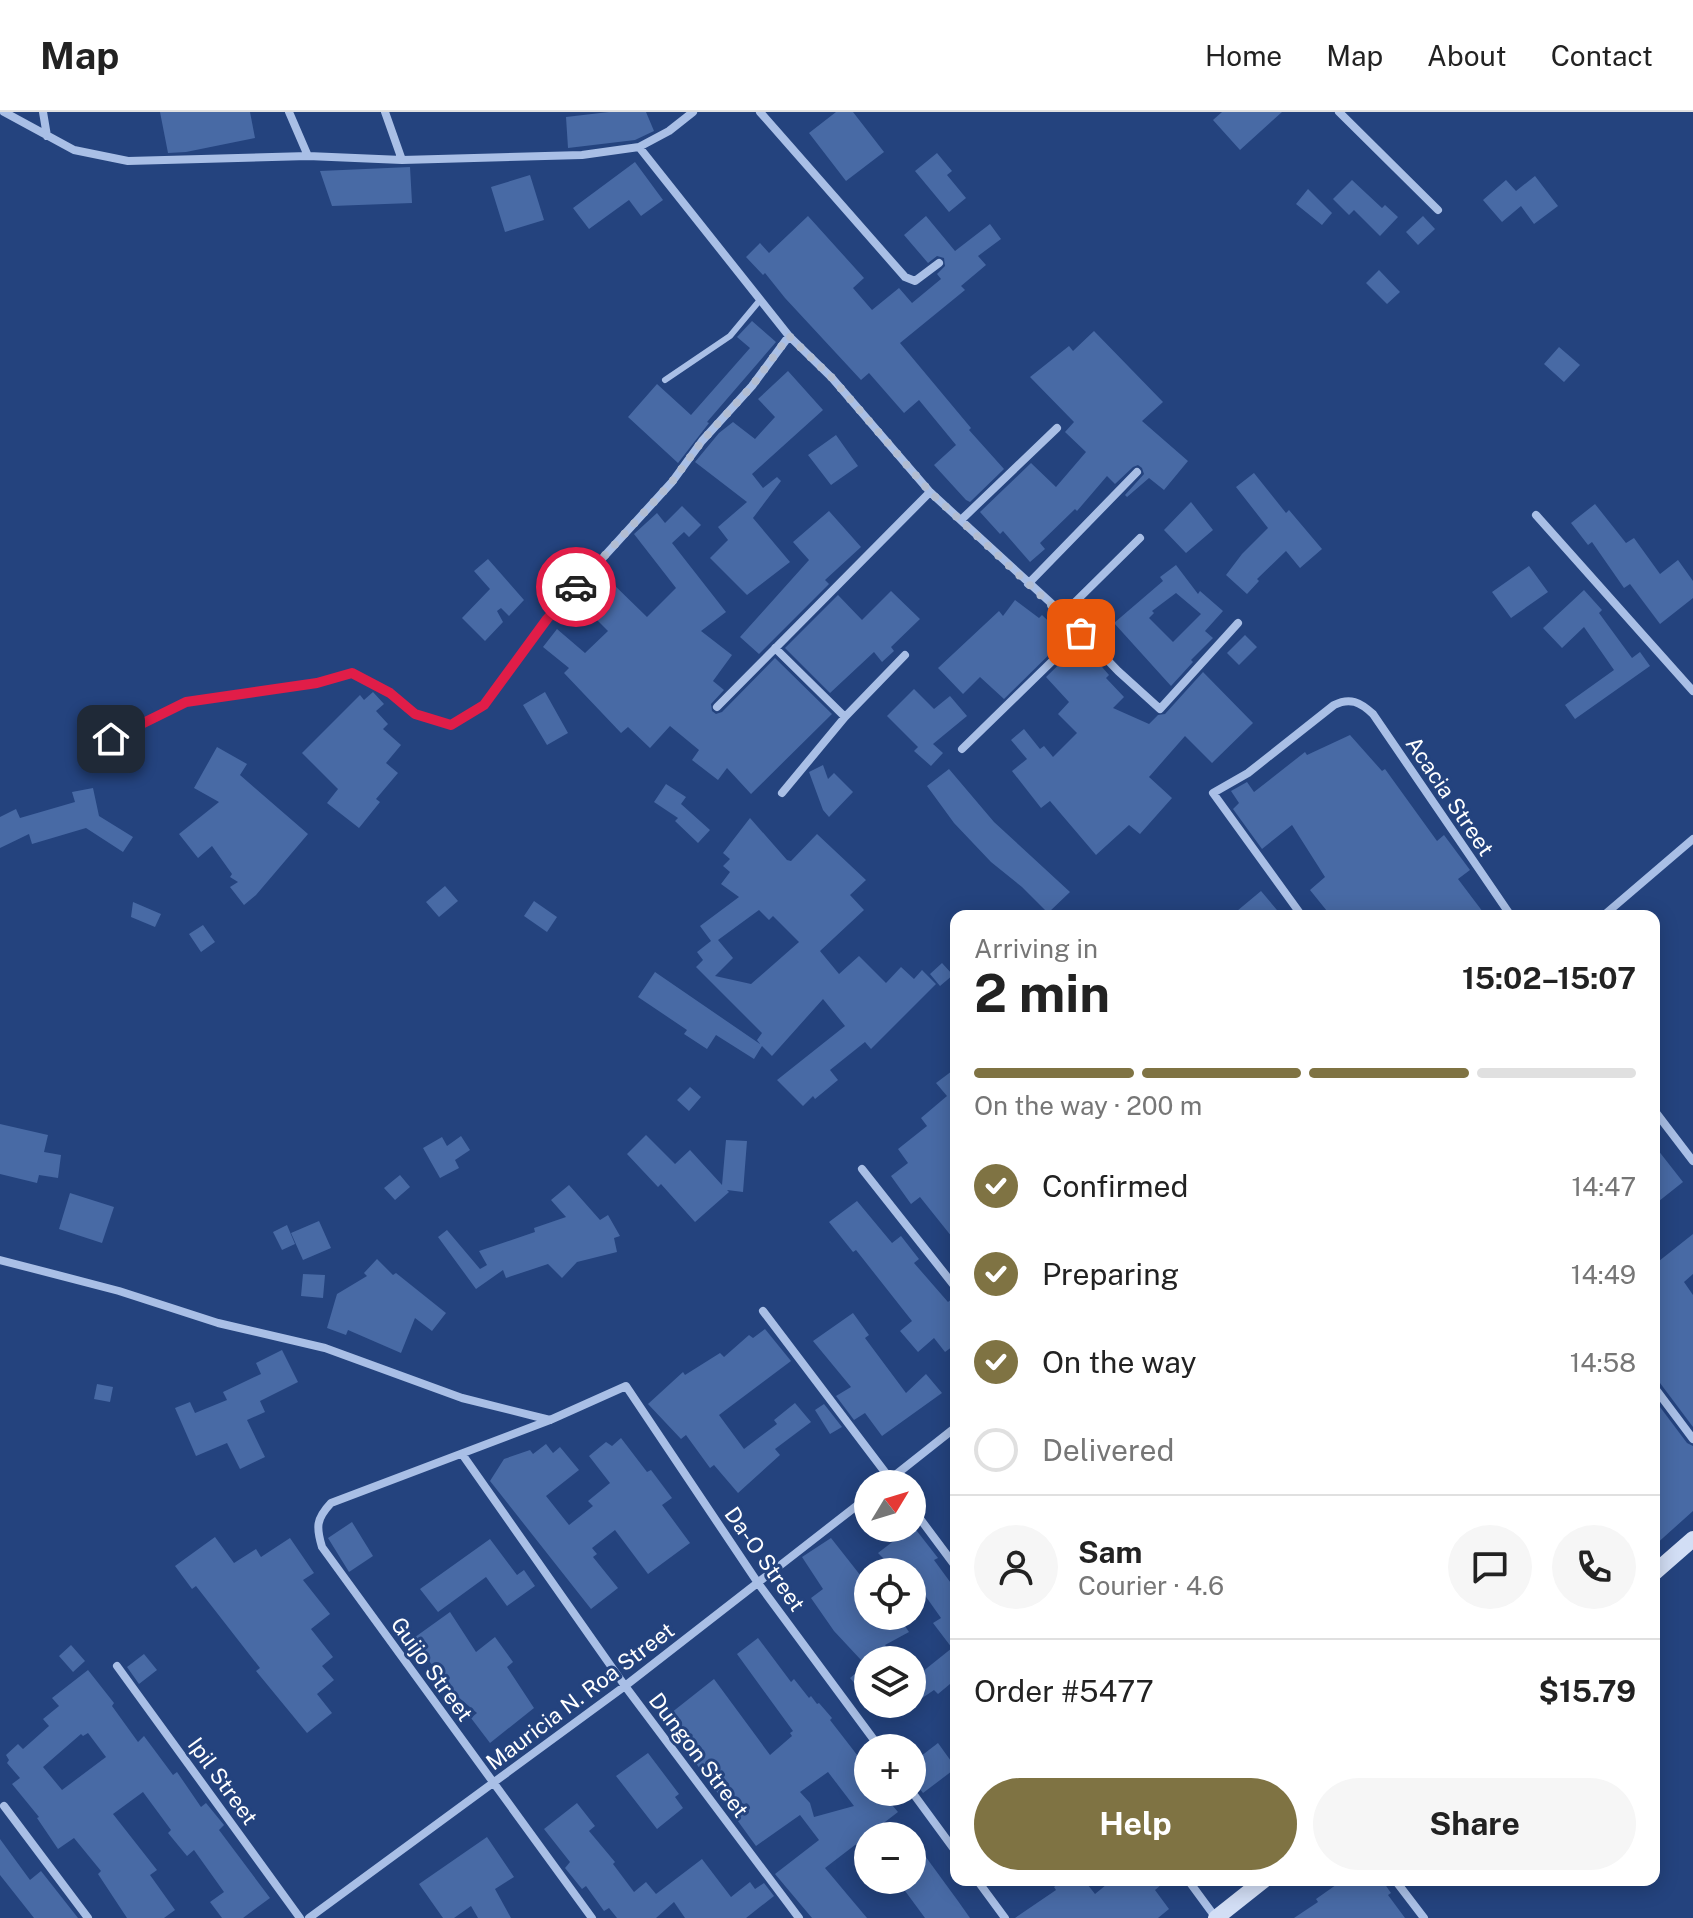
<!DOCTYPE html>
<meta charset="utf-8">
<style>
body{margin:0;font-family:"Public Sans",sans-serif;background:#f6f6f6;color:#222;height:100vh;display:flex;flex-direction:column;font-size:30px;white-space:nowrap}
*{box-sizing:border-box;margin:0}
p{font-size:26px;color:#767676}
.icon{flex:none;width:44px;height:44px;fill:none;stroke:currentColor;stroke-width:2;stroke-linecap:round;stroke-linejoin:round}
.map{position:relative;flex:1;overflow:hidden}
.sheet{position:absolute;left:950px;top:798px;width:710px;height:976px;display:flex;flex-direction:column;background:#fff;border-radius:16px;box-shadow:0 4px 20px #0003}
.sheet>*{flex:none}
.needle{width:52px;rotate:52deg}
.controls{position:absolute;left:854px;top:1358px;display:grid;gap:16px}
.controls a{display:grid;place-items:center;width:72px;height:72px;border-radius:50%;background:#fff;box-shadow:0 4px 20px #0003;font-size:40px}
.pin{position:absolute;display:grid;place-items:center;width:68px;height:68px;color:#fff;margin:-34px;border-radius:16px;box-shadow:0 4px 12px #0006}
.courier{position:absolute;display:grid;place-items:center;width:80px;height:80px;margin:-40px;border:6px solid #e11d48;border-radius:50%;background:#fff;color:#222;box-shadow:0 2px 10px #0007}
.head em{font-style:normal;font-weight:700}
.head div{display:flex;flex-direction:column-reverse}
.head{display:flex;align-items:center;justify-content:space-between;height:136px;padding:0 24px}
h1{font-size:52px;font-weight:700;line-height:60px}
.bar{display:grid;grid-template-columns:repeat(4,1fr);gap:12px 8px;align-content:center;height:96px;padding:0 24px}
.bar i{height:10px;border-radius:6px;background:#e0e0e0}
.bar .selected{background:#7f7343}
.bar p{grid-column:span 4}
.line{display:flex;align-items:center;gap:20px;padding:0 24px;border-top:2px solid #e0e0e0}
.line div{flex:1}
.round{display:grid;place-items:center;flex:none;width:84px;height:84px;border-radius:42px;background:#f6f6f6}
ol{padding:0 24px;list-style:none}
li{display:flex;align-items:center;gap:24px;height:88px}
li p{margin-inline-start:auto}
li .icon{padding:8px;border-radius:50%;background:#7f7343;color:#fff;stroke-width:4}
li:last-child{color:#767676}
li i{width:44px;height:44px;border:4px solid #e0e0e0;border-radius:50%}
.button{display:flex;gap:16px;margin-top:auto;padding:16px 24px}
.button a{flex:1;height:92px;border-radius:48px;background:#7f7343;color:#fff;font-size:32px;font-weight:700;line-height:92px;text-align:center}
.button a+a{background:#f6f6f6;color:#222}
header{display:flex;align-items:center;gap:48px;box-sizing:border-box;height:112px;padding:0 40px;background:#fff;border-bottom:2px solid #e0e0e0}
header strong{font-size:38px}
nav{display:flex;gap:44px;margin-inline-start:auto;font-size:28px}
.map>svg:first-child{display:block}
</style>
<header>
<strong>Map</strong>
<nav><a>Home</a><a>Map</a><a>About</a><a>Contact</a></nav>
</header>
<div class="map">
<svg width="1693" height="1806" viewBox="0 0 1693 1806">
<rect width="100%" height="100%" fill="#24437e"/>
<!-- building -->
<path fill="#486aa5" fill-rule="evenodd" d="M160,0H250L255,26L186,40L168,41Z
M609,0H646L654,19L635,28L568,36L566,5Z
M836,0H853L884,40L846,69L809,21Z
M1222,0H1282L1240,38L1213,8Z
M937,41L952,59L947,63L966,86L949,100L915,59Z
M635,50L663,88L641,104L629,88L589,117L573,96Z
M410,55L412,91L332,94L320,59Z
M530,63L544,108L505,120L491,75Z
M1535,64L1558,94L1534,112L1521,94L1502,110L1483,88L1506,68L1516,79Z
M1352,68L1382,96L1385,93L1398,105L1380,124L1354,98L1349,103L1333,87Z
M1308,77L1332,101L1322,113L1296,92Z
M808,104L864,166L853,176L872,198L899,176L912,191L941,167L937,162L945,154L944,146L937,144L928,151L904,123L926,104L955,139L990,112L1001,127L978,144L986,153L961,174L965,178L900,231L971,316L969,318L1004,357L970,390L966,388L934,353L956,333L919,288L904,301L869,261L861,268L785,186L765,161L763,163L746,145L760,131L769,141Z
M1423,104L1435,117L1418,133L1406,120Z
M1379,158L1400,180L1387,192L1366,171Z
M752,209L776,230L707,310L709,311L678,351L628,305L657,272L691,303L750,236L737,225Z
M1094,219L1163,290L1142,309L1188,349L1164,378L1149,366L1127,385L1125,383L1144,362L1142,356L1138,353L1133,355L1115,372L1107,364L1077,399L1075,397L1040,431L1045,437L1030,450L1003,419L1000,422L980,400L1031,351L1056,375L1086,340L1065,320L1074,310L1030,265L1069,234L1073,239Z
M1559,235L1580,253L1564,270L1544,252Z
M788,259L823,298L752,362L763,376L777,365L781,369L753,406L790,450L747,483L710,446L728,428L718,415L747,390L695,350L719,321L733,310L755,327L775,305L758,287Z
M836,323L858,354L831,373L808,343Z
M1254,361L1286,401L1289,398L1322,437L1300,456L1286,439L1257,467L1259,469L1247,482L1226,463L1242,442L1268,416L1236,375Z
M1191,390L1213,418L1186,441L1164,418Z
M1595,392L1626,431L1634,426L1660,462L1678,448L1693,469V486L1660,512L1630,472L1624,476L1592,430L1588,433L1571,411Z
M682,394L701,413L689,425L684,420L672,431L726,500L701,519L732,543L713,569L724,578L711,592L712,599L716,602L722,600L775,546L832,602L751,682L727,656L718,668L692,648L699,638L670,614L650,636L628,615L621,621L564,561L569,556L543,535L557,517L585,541L608,519L582,493L608,467L647,505L676,476L634,422L657,401L665,411Z
M829,399L861,435L825,468L829,472L759,542L740,525L809,448L793,430Z
M488,447L524,488L509,504L501,496L497,499L503,510L485,529L462,506L490,477L474,459Z
M1176,453L1198,482L1200,479L1223,499L1205,519L1213,526L1191,548L1193,550L1171,574L1114,511L1163,469L1160,465ZM1176,481L1201,502L1173,530L1149,506L1154,501L1152,499Z
M1529,454L1548,480L1511,506L1492,480Z
M1584,478L1602,498L1599,501L1632,546L1640,540L1650,554L1575,607L1565,593L1614,558L1584,515L1562,536L1543,516Z
M891,479L920,507L891,535L894,539L882,550L874,540L830,581L785,536L838,483L862,508Z
M1015,488L1039,506L1042,503L1066,526L1004,587L980,565L963,582L938,556L999,499L1003,504Z
M1245,523L1257,535L1239,553L1227,541Z
M1077,535L1086,543L1089,540L1109,563L1106,566L1124,585L1113,596L1149,612L1158,603L1165,602L1203,560L1253,611L1212,651L1185,624L1149,665L1172,686L1140,722L1129,713L1096,743L1050,689L1041,696L1012,659L1027,647L1011,628L1024,617L1040,637L1044,634L1053,645L1077,621L1058,602L1069,590L1046,565Z
M914,577L934,597L950,584L967,604L933,632L943,641L931,654L914,639L918,635L887,604Z
M373,580L384,592L376,599L388,612L383,617L401,633L386,651L398,661L376,687L380,690L359,716L327,691L338,677L302,641L360,583L364,588Z
M545,580L568,621L547,633L523,593Z
M1350,623L1382,659L1385,657L1437,729L1444,723L1470,758L1458,767L1486,804H1331L1310,778L1325,765L1292,713L1262,737L1233,697L1239,691L1231,679L1247,670L1254,680L1305,640L1307,643Z
M217,635L247,652L240,663L308,722L256,783L244,793L230,775L238,770L230,765L232,762L212,734L198,746L179,722L219,690L194,676Z
M823,653L828,667L834,661L853,680L829,705L823,698L809,660Z
M949,657L994,710L1070,780L1048,801L1022,775L991,750L954,711L927,674Z
M666,672L686,685L681,692L710,718L698,731L675,709L678,706L654,690Z
M93,676L99,704L133,725L123,740L86,716L32,732L29,722L0,736V705L16,697L20,706L75,690L72,680Z
M750,706L787,748L791,749L817,722L866,768L850,783L864,798L820,839L839,862L859,844L886,871L901,855L914,867L922,858L936,872L871,937L865,930L830,958L838,968L815,987L813,984L803,994L777,968L845,914L823,887L772,944L762,934L754,947L716,923L707,937L684,922L687,918L638,885L655,860L760,932L757,928L762,921L696,855L703,848L697,840L711,829L700,814L739,785L721,772L730,760L723,754L730,747L723,741ZM759,798L769,808L773,804L799,830L751,872L715,864L733,846L718,828Z
M445,774L458,789L439,805L426,790Z
M1261,779L1282,804H1231Z
M534,789L557,805L547,820L524,804Z
M133,790L161,802L155,815L131,805Z
M203,813L215,830L201,840L189,822Z
M942,851L953,863L940,874L930,862Z
M956,956V1130L920,1085L911,1092L891,1064L908,1051L898,1037L927,1014L921,1006L947,984L936,971Z
M690,975L701,985L689,999L677,988Z
M0,1012L48,1023L44,1040L61,1043L58,1066L39,1063L37,1071L0,1062Z
M646,1023L675,1052L690,1038L722,1073L726,1028L747,1029L743,1080L727,1078L729,1080L695,1110L661,1072L658,1075L627,1042Z
M461,1024L470,1038L455,1048L459,1056L440,1066L423,1036L442,1025L447,1034Z
M1654,1033L1683,1070L1654,1093Z
M400,1063L410,1075L395,1088L384,1076Z
M569,1073L600,1108L608,1103L620,1124L614,1126L617,1140L577,1150L562,1166L548,1152L506,1166L503,1158L476,1177L438,1125L447,1118L480,1157L487,1153L479,1139L535,1120L534,1116L566,1105L551,1088Z
M70,1081L114,1095L102,1131L59,1117Z
M857,1089L892,1131L901,1124L919,1147L914,1151L948,1190L956,1184V1232L945,1240L934,1226L918,1240L900,1219L912,1209L856,1138L853,1140L829,1110Z
M319,1109L331,1136L303,1148L291,1121Z
M287,1113L295,1132L282,1138L273,1120Z
M1693,1122V1162L1684,1170L1693,1183V1315L1660,1271L1654,1268V1153Z
M377,1147L393,1163L396,1161L446,1201L432,1219L415,1206L401,1241L348,1218L346,1223L327,1216L337,1182L367,1164L364,1161Z
M303,1162L325,1163L323,1186L301,1184Z
M853,1201L869,1223L865,1226L906,1281L926,1262L942,1281L882,1324L865,1301L854,1308L836,1284L851,1275L813,1229Z
M765,1217L791,1249L719,1303L744,1337L777,1312L774,1308L795,1291L811,1310L775,1337L780,1343L738,1381L714,1353L710,1356L686,1323L681,1327L648,1292L683,1260L685,1263L720,1241L724,1245L749,1223L753,1226Z
M282,1238L298,1270L260,1289L265,1300L247,1308L265,1345L240,1357L227,1331L196,1344L175,1296L190,1290L195,1301L227,1288L223,1280L261,1262L256,1251Z
M97,1272L113,1275L110,1290L94,1287Z
M1654,1287L1687,1331L1693,1334V1399L1654,1434Z
M824,1292L842,1315L830,1322L815,1298Z
M621,1326L647,1360L651,1358L672,1386L662,1393L690,1431L648,1462L615,1418L592,1436L597,1442L593,1445L618,1476L591,1497L490,1369L504,1347L530,1338L533,1342L546,1332L553,1341L560,1335L579,1358L546,1384L569,1413L593,1394L588,1389L610,1371L589,1344L606,1330L612,1334Z
M352,1410L373,1444L349,1460L328,1426Z
M913,1414L938,1446L934,1448L956,1478V1567L938,1582L934,1578L912,1593V1568L952,1536L933,1511L941,1506L912,1465V1460H908L903,1452L896,1459L878,1441Z
M215,1425L234,1451L256,1437L261,1445L290,1426L314,1461L303,1468L330,1502L311,1517L333,1545L322,1554L334,1568L317,1582L332,1601L307,1621L256,1559L260,1556L196,1474L192,1477L175,1454Z
M831,1426L868,1473V1504H898L909,1520L885,1533L897,1548H861L834,1519L811,1486L823,1477L802,1445Z
M490,1427L517,1463L524,1458L535,1474L507,1494L486,1465L438,1500L420,1477Z
M450,1500L476,1540L495,1525L513,1550L507,1555L534,1596L490,1631L471,1606L477,1601L450,1578L447,1580L437,1567L441,1563L411,1528Z
M758,1526L791,1570L794,1567L809,1586L811,1584L817,1592L819,1591L832,1606L830,1608L868,1657V1680H881L898,1700L825,1756L867,1806H812L775,1762L819,1728L800,1703L756,1734L690,1643L694,1640L682,1625L680,1613L671,1601L714,1567L770,1643L792,1624L790,1621L793,1619L737,1542ZM828,1660L854,1694L814,1705L810,1691L800,1680Z
M71,1533L85,1549L73,1560L59,1544Z
M144,1542L157,1558L139,1572L127,1555Z
M868,1551V1588L850,1566Z
M88,1558L114,1591L112,1594L138,1630L144,1624L173,1663L177,1660L201,1695L206,1691L224,1713L219,1718L270,1786L243,1806H222L210,1790L224,1780L194,1738L187,1744L168,1721L171,1718L143,1680L113,1702L157,1758L150,1763L175,1798L164,1806H127L98,1762L101,1759L74,1726L58,1737L37,1706L39,1705L12,1672L20,1666L7,1651L9,1648L6,1643L18,1632L23,1637L49,1614L43,1607L59,1594L52,1586ZM88,1621L106,1645L62,1678L43,1655L81,1622L83,1624Z
M938,1631L956,1656L923,1681L912,1667V1651Z
M648,1641L679,1682L675,1685L683,1696L657,1717L616,1664Z
M577,1691L595,1714L589,1719L615,1750L613,1752L634,1780L646,1770L656,1782L702,1747L731,1785L750,1770L755,1777L764,1771L774,1784L746,1806H685L674,1790L656,1806H617L609,1796L604,1799L586,1774L582,1777L565,1756L570,1750L544,1717Z
M487,1725L514,1765L495,1777L511,1806H478L471,1794L454,1806H443L419,1772Z
M912,1726L958,1789L970,1806H925L897,1768H912Z
M0,1727L30,1768L41,1759L78,1806H34L0,1763Z
M1063,1768H1084L1095,1782L1112,1768H1167L1155,1778L1169,1797L1158,1806H1015L1056,1778L1054,1775Z
M1343,1768H1382L1391,1781L1388,1783L1405,1806H1294L1318,1790L1316,1787Z"/>
<g fill="none" stroke-linecap="round" stroke-linejoin="round">
<!-- lane -->
<path stroke="#a9bfe6" stroke-width="6" d="M665,268L730,224L760,188"/>
<!-- street -->
<path stroke="#a9bfe6" stroke-width="8" d="M4,0L74,38L128,49L308,44L402,48L582,43L639,35L669,19L693,0
M43,0L47,24
M289,0L308,44
M385,0L402,48
M760,0L905,165L915,169L939,151
M1339,0L1438,98
M639,35L789,224L832,266L930,380L1063,502L1118,559L1160,597L1238,511
M1536,403L1693,579
M961,408L1057,316
M1028,472L1137,360
M1063,502L1140,426
M775,536L845,605
M717,595L930,380
M111,627L186,590L317,571L352,561L390,581L415,602L451,613L484,593L547,507L672,370L702,329L752,274L789,224
M962,637L1081,521
M782,681L845,605L905,543
M1302,804L1213,681L1248,661L1334,593C1350,585 1360,590 1373,602L1511,804
M1603,804L1693,727
M1654,998L1693,1049
M862,1057L956,1176
M0,1148L119,1179L218,1211L325,1236L462,1286L550,1308
M763,1199L894,1372
M1654,1275L1693,1327
M462,1342L625,1574L799,1806
M884,1372L956,1315
M912,1396L956,1455
M117,1554L300,1806
M912,1680L956,1740
M4,1694L88,1806
M977,1768L1005,1806
M1188,1768L1216,1806
M1395,1768L1424,1806
M309,1806L625,1574L868,1385
M592,1806L322,1435C316,1415 316,1407 331,1391L550,1308L626,1274L758,1471L880,1636"/>
<!-- secondary -->
<path stroke="#d2def5" stroke-width="16" d="M1654,1461L1693,1427
M1216,1806L1264,1768"/>
</g>
<g fill="none" stroke-linecap="round" stroke-linejoin="round">
<!-- done -->
<path stroke="#b2bdd2" stroke-width="8" stroke-dasharray="0 14.4" d="M576,475L672,370L702,329L752,274L789,224L832,266L930,380L1081,521"/>
<!-- route -->
<path stroke="#e11d48" stroke-width="10" d="M111,627L186,590L317,571L352,561L390,581L415,602L451,613L484,593L547,507L576,475"/>
</g>
<g text-anchor="middle" stroke-width="6" stroke-linejoin="round" paint-order="stroke">
<!-- street labels -->
<g font-size="22" fill="#fff" stroke="#24437e">
<text transform="translate(1450 684) rotate(56)" y="8">Acacia Street</text>
<text transform="translate(765 1447) rotate(55)" y="8">Da-O Street</text>
<text transform="translate(432 1557) rotate(54)" y="8">Guijo Street</text>
<text transform="translate(580 1584) rotate(-37)" y="8">Mauricia N. Roa Street</text>
<text transform="translate(699 1643) rotate(53)" y="8">Dungon Street</text>
<text transform="translate(223 1669) rotate(54)" y="8">Ipil Street</text>
</g>
</g>
</svg>
<div class="controls">
<a><svg class="needle" viewBox="-14 -14 28 28"><path d="M0-13l5 13h-10z" fill="#e53935"/><path d="M0 13l5-13h-10z" fill="#767676"/></svg></a>
<a><svg class="icon" aria-label="locate" viewBox="0 0 24 24"><circle cx="12" cy="12" r="6"/><path d="M12 2v4M12 18v4M2 12h4M18 12h4"/></svg></a>
<a><svg class="icon" aria-label="layers" viewBox="0 0 24 24"><path d="M12 4l9 5-9 5-9-5zM3 14l9 5 9-5"/></svg></a>
<a>+</a>
<a>−</a>
</div>
<div class="pin" style="left:1081px;top:521px;background:#ea580c"><svg class="icon" aria-label="bag" viewBox="0 0 24 24"><path d="M5 8h14l-1 12H6zM9 8a3 3 0 0 1 6 0"/></svg></div>
<div class="pin" style="left:111px;top:627px;background:#1f2937"><svg class="icon" aria-label="home" viewBox="0 0 24 24"><path d="M3 11l9-7 9 7M6 9v11h12V9"/></svg></div>
<div class="courier" style="left:576px;top:475px"><svg class="icon" aria-label="car" viewBox="0 0 24 24"><path d="M5 17H2v-5l4-1 3-4h7l3 4 3 1v5h-3M9 17h6M6 11h13"/><circle cx="7" cy="17" r="2"/><circle cx="17" cy="17" r="2"/></svg></div>
<section class="sheet">
<div class="head"><div><h1>2 min</h1><p>Arriving in</p></div><em>15:02–15:07</em></div>
<div class="bar"><i class="selected"></i><i class="selected"></i><i class="selected"></i><i></i><p>On the way · 200 m</p></div>
<ol>
<li><svg class="icon" aria-label="check" viewBox="0 0 24 24"><path d="M5 12l5 5 9-10"/></svg>Confirmed<p>14:47</p></li>
<li><svg class="icon" aria-label="check" viewBox="0 0 24 24"><path d="M5 12l5 5 9-10"/></svg>Preparing<p>14:49</p></li>
<li><svg class="icon" aria-label="check" viewBox="0 0 24 24"><path d="M5 12l5 5 9-10"/></svg>On the way<p>14:58</p></li>
<li><i></i>Delivered</li>
</ol>
<div class="line" style="height:144px"><a class="round"><svg class="icon" aria-label="person" viewBox="0 0 24 24"><circle cx="12" cy="8" r="4"/><path d="M4 21q1-7 8-7t8 7"/></svg></a><div><b>Sam</b><p>Courier · 4.6</p></div><a class="round"><svg class="icon" aria-label="chat" viewBox="0 0 24 24"><path d="M4 5h16v11H9l-5 4z"/></svg></a><a class="round"><svg class="icon" aria-label="phone" viewBox="0 0 24 24"><path d="M5 4h4l2 5-3 2q2 4 5 5l2-3 5 2v4C11 20 4 13 5 4z"/></svg></a></div>
<div class="line" style="height:104px"><div>Order #5477</div><b>$15.79</b></div>
<div class="button"><a>Help</a><a>Share</a></div>
</section>
</div>
